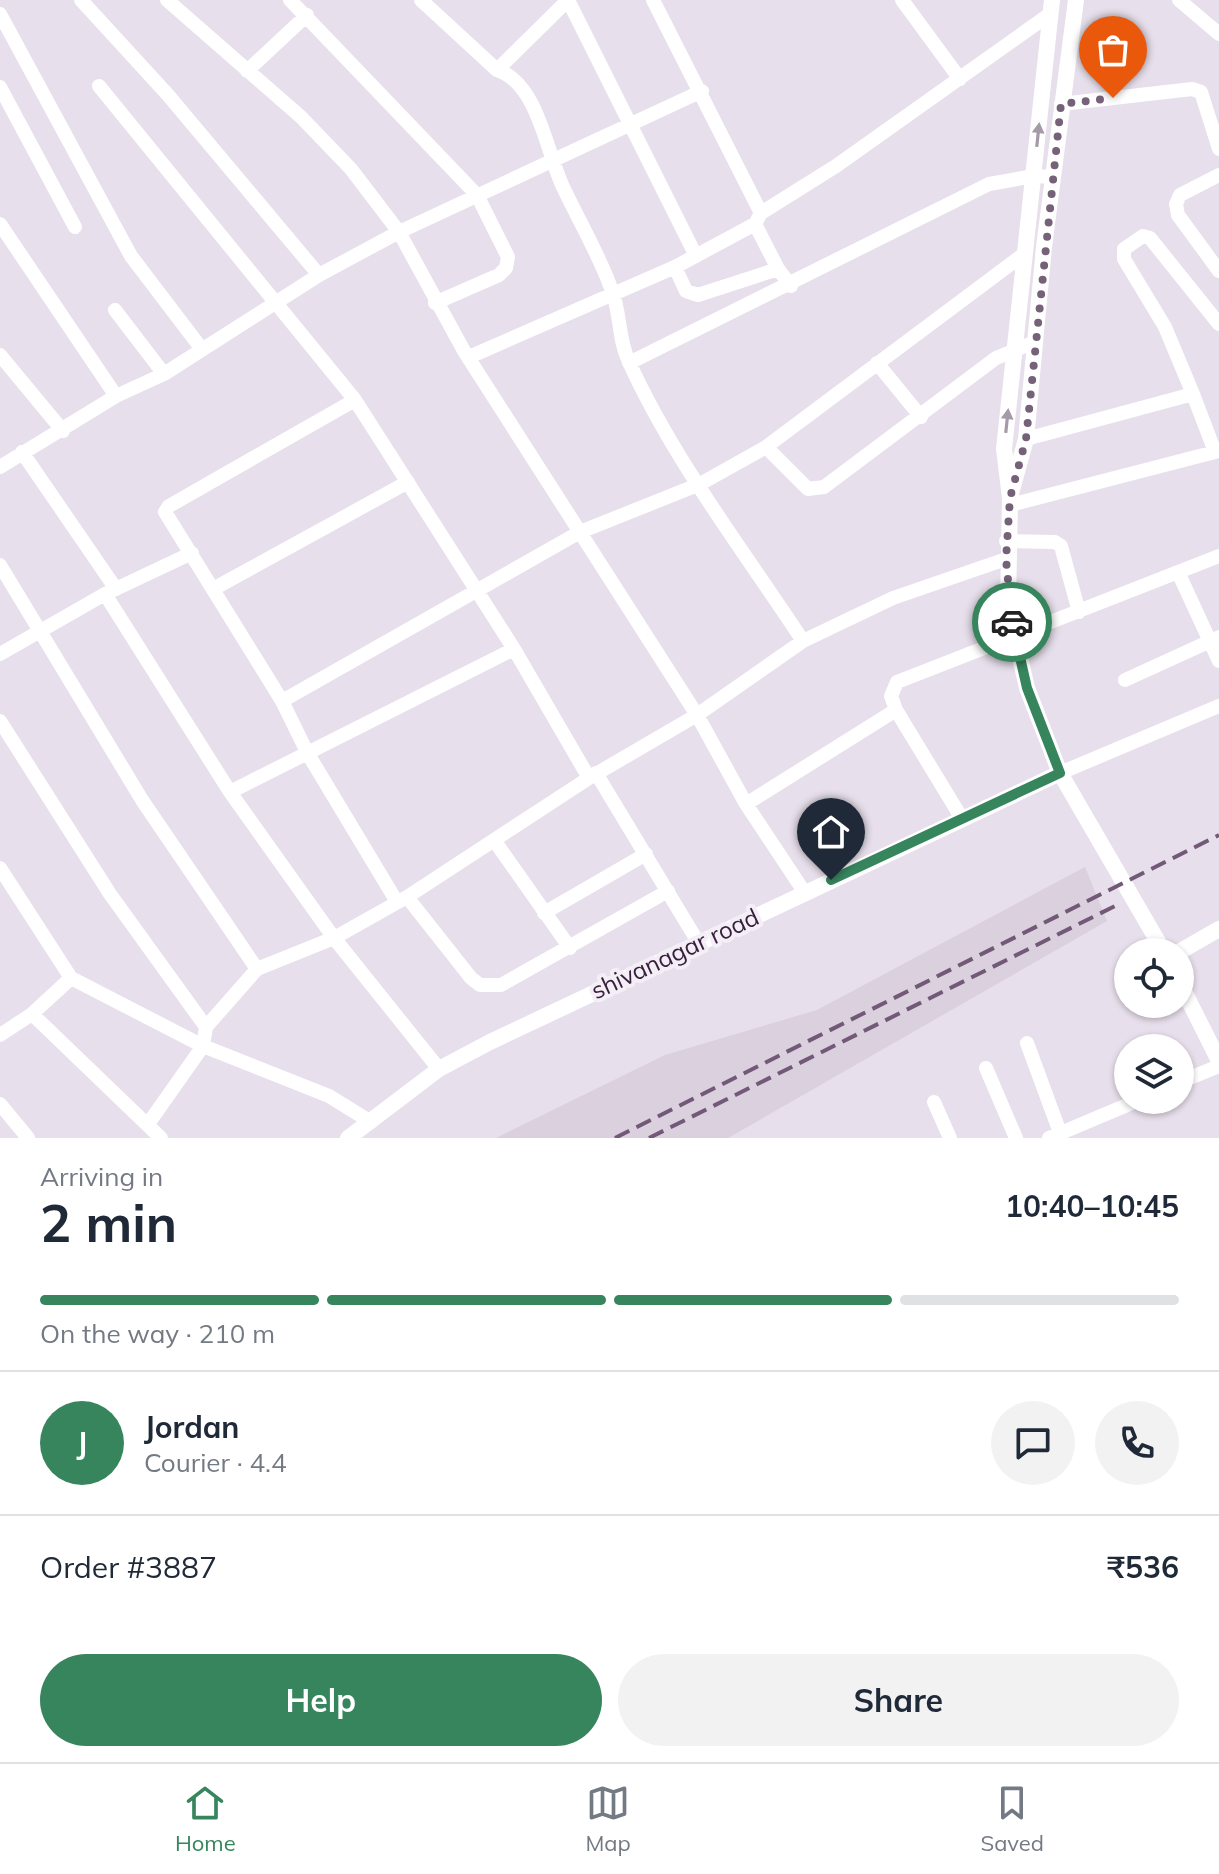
<!DOCTYPE html>
<meta charset="utf-8">
<style>
body{margin:0;font-family:Mulish,sans-serif;background:#f2f2f3;color:#1f2937;height:100vh;display:flex;flex-direction:column;font-size:30px;white-space:nowrap}
*{box-sizing:border-box;margin:0}
p{font-size:26px;color:#747a83}
.icon{flex:none;width:44px;height:44px;fill:none;stroke:currentColor;stroke-width:2;stroke-linecap:round;stroke-linejoin:round}
.map{position:relative;height:1138px;overflow:hidden}
.sheet{display:flex;flex-direction:column;background:#fff;flex:1}
.sheet>*{flex:none}
.controls{position:absolute;left:1114px;top:938px;display:grid;gap:16px}
.controls a{display:grid;place-items:center;width:80px;height:80px;border-radius:50%;background:#fff;box-shadow:0 2px 6px #0004;font-size:40px}
.pin{position:absolute;display:grid;place-items:center;width:68px;height:68px;color:#fff;margin:-82px -34px;border-radius:50% 50% 50% 0;rotate:-45deg;box-shadow:0 0 8px #0007}
.pin .icon{rotate:45deg}
.courier{position:absolute;display:grid;place-items:center;width:80px;height:80px;margin:-40px;border:6px solid #36855d;border-radius:50%;background:#fff;color:#222;box-shadow:0 2px 10px #0007}
.overview em{font-style:normal;font-weight:700}
.overview div{display:flex;flex-direction:column-reverse}
.overview{display:flex;align-items:center;justify-content:space-between;height:136px;padding:0 40px}
h1{font-size:52px;font-weight:700;line-height:60px}
.bar{display:grid;grid-template-columns:repeat(4,1fr);gap:12px 8px;align-content:center;height:96px;padding:0 40px}
.bar i{height:10px;border-radius:6px;background:#e0e1e3}
.bar .on{background:#36855d}
.bar p{grid-column:span 4}
.line{display:flex;align-items:center;gap:20px;padding:0 40px;border-top:2px solid #e0e1e3}
.line div{flex:1}
.round{display:grid;place-items:center;flex:none;width:84px;height:84px;border-radius:42px;background:#f2f2f3}
.primary-button{display:flex;gap:16px;margin-top:auto;padding:16px 40px}
.primary-button a{flex:1;height:92px;border-radius:48px;background:#36855d;color:#fff;font-size:32px;font-weight:700;line-height:92px;text-align:center}
.primary-button a+a{background:#f2f2f3;color:#1f2937}
.dock{display:flex;justify-content:space-around;align-items:center;height:112px;border-top:2px solid #e0e1e3;background:#fff;font-size:22px;color:#747a83}
.dock a{display:grid;justify-items:center;gap:4px}
.dock .on{color:#36855d}
.map>svg:first-child{display:block}
</style>
<div class="map">
<svg width="1219" height="1138" viewBox="0 0 1219 1138">
<rect width="100%" height="100%" fill="#e7dfeb"/>
<!-- built -->
<path fill="#dad0de" d="M1085,867L1107,921L728,1138H496L665,1055L817,1010Z"/>
<g fill="none" stroke-linecap="round" stroke-linejoin="round">
<!-- minor -->
<path stroke="#fff" stroke-width="14" d="M81,0L168,95L319,275
M167,0L301,117L351,169L399,232L464,351L697,715L746,804L805,893
M290,0L477,195L508,257L506,268L499,275L435,303
M421,0L497,70C538,83 546,151 563,187C579,221 600,256 612,291C621,315 618,339 629,362C674,461 744,551 803,641
M653,0L761,213
M902,0L960,79
M1179,0L1219,34
M0,14L131,256L201,348
M497,70L568,0L696,256
M247,71L307,15
M99,86L355,400L514,649L589,778
M0,87L75,227
M1061,104L1192,89L1201,92L1219,149
M1219,175L1180,195L1176,204L1178,215L1219,271
M0,224L116,396
M755,224L778,269L791,286
M675,267L686,291L698,295L778,269
M115,310L164,374
M0,355L63,431
M469,357L675,267L755,224L761,213L836,166L1050,14
M629,363L989,184L1034,176L1053,177
M877,363L921,417
M1193,394L1165,327L1124,259V249L1143,236L1150,238L1219,324
M355,400L169,506L165,512L282,701L308,754L397,902
M766,447L808,489L824,487L996,358L1035,342
M22,452L116,589
M0,467L116,396L164,374L319,275L399,232L702,91
M1010,505L1215,452L1193,394L1026,439
M1006,541L1055,542L1061,546L1079,612
M0,565L142,800L257,969
M1178,572L1219,661
M213,589L408,482
M105,594L230,792L334,938L439,1069
M0,654L105,594L192,553
M1125,680L1219,637
M282,701L580,532L700,484L766,447L1024,254
M0,721L110,894L206,1027
M596,773L698,942
M1060,773L1219,706
M230,792L514,649
M746,804L896,710
M961,817L896,710L891,696L897,682L1219,556
M494,840L570,948
M0,868L71,978L203,1046L329,1096L371,1122
M407,897L471,978L480,985H501L668,891
M544,913L646,854
M32,1014L71,978
M0,1035L32,1014L161,1138
M1027,1043L1062,1138
M986,1068L1016,1138
M1180,1082L1219,1066
M934,1102L950,1138
M0,1104L28,1138
M148,1124L203,1046L206,1027L257,969L334,938L407,897L589,778L697,715L803,641L893,598L1006,559
M1049,1138L1139,1100"/>
<!-- tertiary -->
<path stroke="#fff" stroke-width="16" d="M1052,0L1004,449L1010,498L1008,605L1027,688L1060,773L1164,952
M1010,497L1026,439L1044,247L1076,0
M1179,952L1219,929
M1180,983L1219,1061
M348,1138L439,1069L490,1042L1060,773"/>
<!-- rail -->
<path stroke="#725977" stroke-width="4" stroke-dasharray="16 8" stroke-linecap="butt" d="M615,1138L1219,835
M649,1138L1117,905"/>
</g>
<!-- one-way arrows -->
<defs><path id="oneway-solid" d="M-6-.8H1V-3.2L6.5 0L1 3.2V.8H-6Z" transform="scale(2)"/></defs>
<g fill="#a59aa7">
<use href="#oneway-solid" transform="translate(1038 135) rotate(-84)"/>
<use href="#oneway-solid" transform="translate(1007 421) rotate(-84)"/>
</g>
<g fill="none" stroke-linecap="round" stroke-linejoin="round">
<!-- done -->
<path stroke="#756279" stroke-width="8" stroke-dasharray="0 14.4" d="M1012,622L1006,559L1010,498L1026,439L1061,104L1113,98"/>
<!-- route -->
<path stroke="#36855d" stroke-width="10" d="M831,880L1060,773L1027,688L1012,622"/>
</g>
<g text-anchor="middle" stroke-width="8" stroke-linejoin="round" paint-order="stroke">
<!-- street labels -->
<g font-size="24" fill="#371f3b" stroke="#f4eff7">
<text transform="translate(675 954) rotate(-25)" y="8">shivanagar road</text>
</g>
</g>
</svg>
<div class="controls">
<a><svg class="icon" aria-label="locate" viewBox="0 0 24 24"><circle cx="12" cy="12" r="6"/><path d="M12 2v4M12 18v4M2 12h4M18 12h4"/></svg></a>
<a><svg class="icon" aria-label="layers" viewBox="0 0 24 24"><path d="M12 4l9 5-9 5-9-5zM3 14l9 5 9-5"/></svg></a>
</div>
<div class="pin" style="left:1113px;top:98px;background:#ea580c"><svg class="icon" aria-label="bag" viewBox="0 0 24 24"><path d="M5 8h14l-1 12H6zM9 8a3 3 0 0 1 6 0"/></svg></div>
<div class="pin" style="left:831px;top:880px;background:#1f2937"><svg class="icon" aria-label="home" viewBox="0 0 24 24"><path d="M3 11l9-7 9 7M6 9v11h12V9"/></svg></div>
<div class="courier" style="left:1012px;top:622px"><svg class="icon" aria-label="car" viewBox="0 0 24 24"><path d="M5 17H2v-5l4-1 3-4h7l3 4 3 1v5h-3M9 17h6M6 11h13"/><circle cx="7" cy="17" r="2"/><circle cx="17" cy="17" r="2"/></svg></div>
</div>
<section class="sheet">
<div class="overview"><div><h1>2 min</h1><p>Arriving in</p></div><em>10:40–10:45</em></div>
<div class="bar"><i class="on"></i><i class="on"></i><i class="on"></i><i></i><p>On the way · 210 m</p></div>
<div class="line" style="height:144px"><b class="round" style="background:#36855d;color:#fff">J</b><div><b>Jordan</b><p>Courier · 4.4</p></div><a class="round"><svg class="icon" aria-label="chat" viewBox="0 0 24 24"><path d="M4 5h16v11H9l-5 4z"/></svg></a><a class="round"><svg class="icon" aria-label="phone" viewBox="0 0 24 24"><path d="M5 4h4l2 5-3 2q2 4 5 5l2-3 5 2v4C11 20 4 13 5 4z"/></svg></a></div>
<div class="line" style="height:104px"><div>Order #3887</div><b>₹536</b></div>
<div class="primary-button"><a>Help</a><a>Share</a></div>
</section>
<nav class="dock">
<a class="on"><svg class="icon" aria-label="home" viewBox="0 0 24 24"><path d="M3 11l9-7 9 7M6 9v11h12V9"/></svg>Home</a>
<a><svg class="icon" aria-label="map" viewBox="0 0 24 24"><path d="M3 6l6-2 6 2 6-2v14l-6 2-6-2-6 2zM9 4v14M15 6v14"/></svg>Map</a>
<a><svg class="icon" aria-label="saved" viewBox="0 0 24 24"><path d="M7 4h10v16l-5-4-5 4z"/></svg>Saved</a>
</nav>
